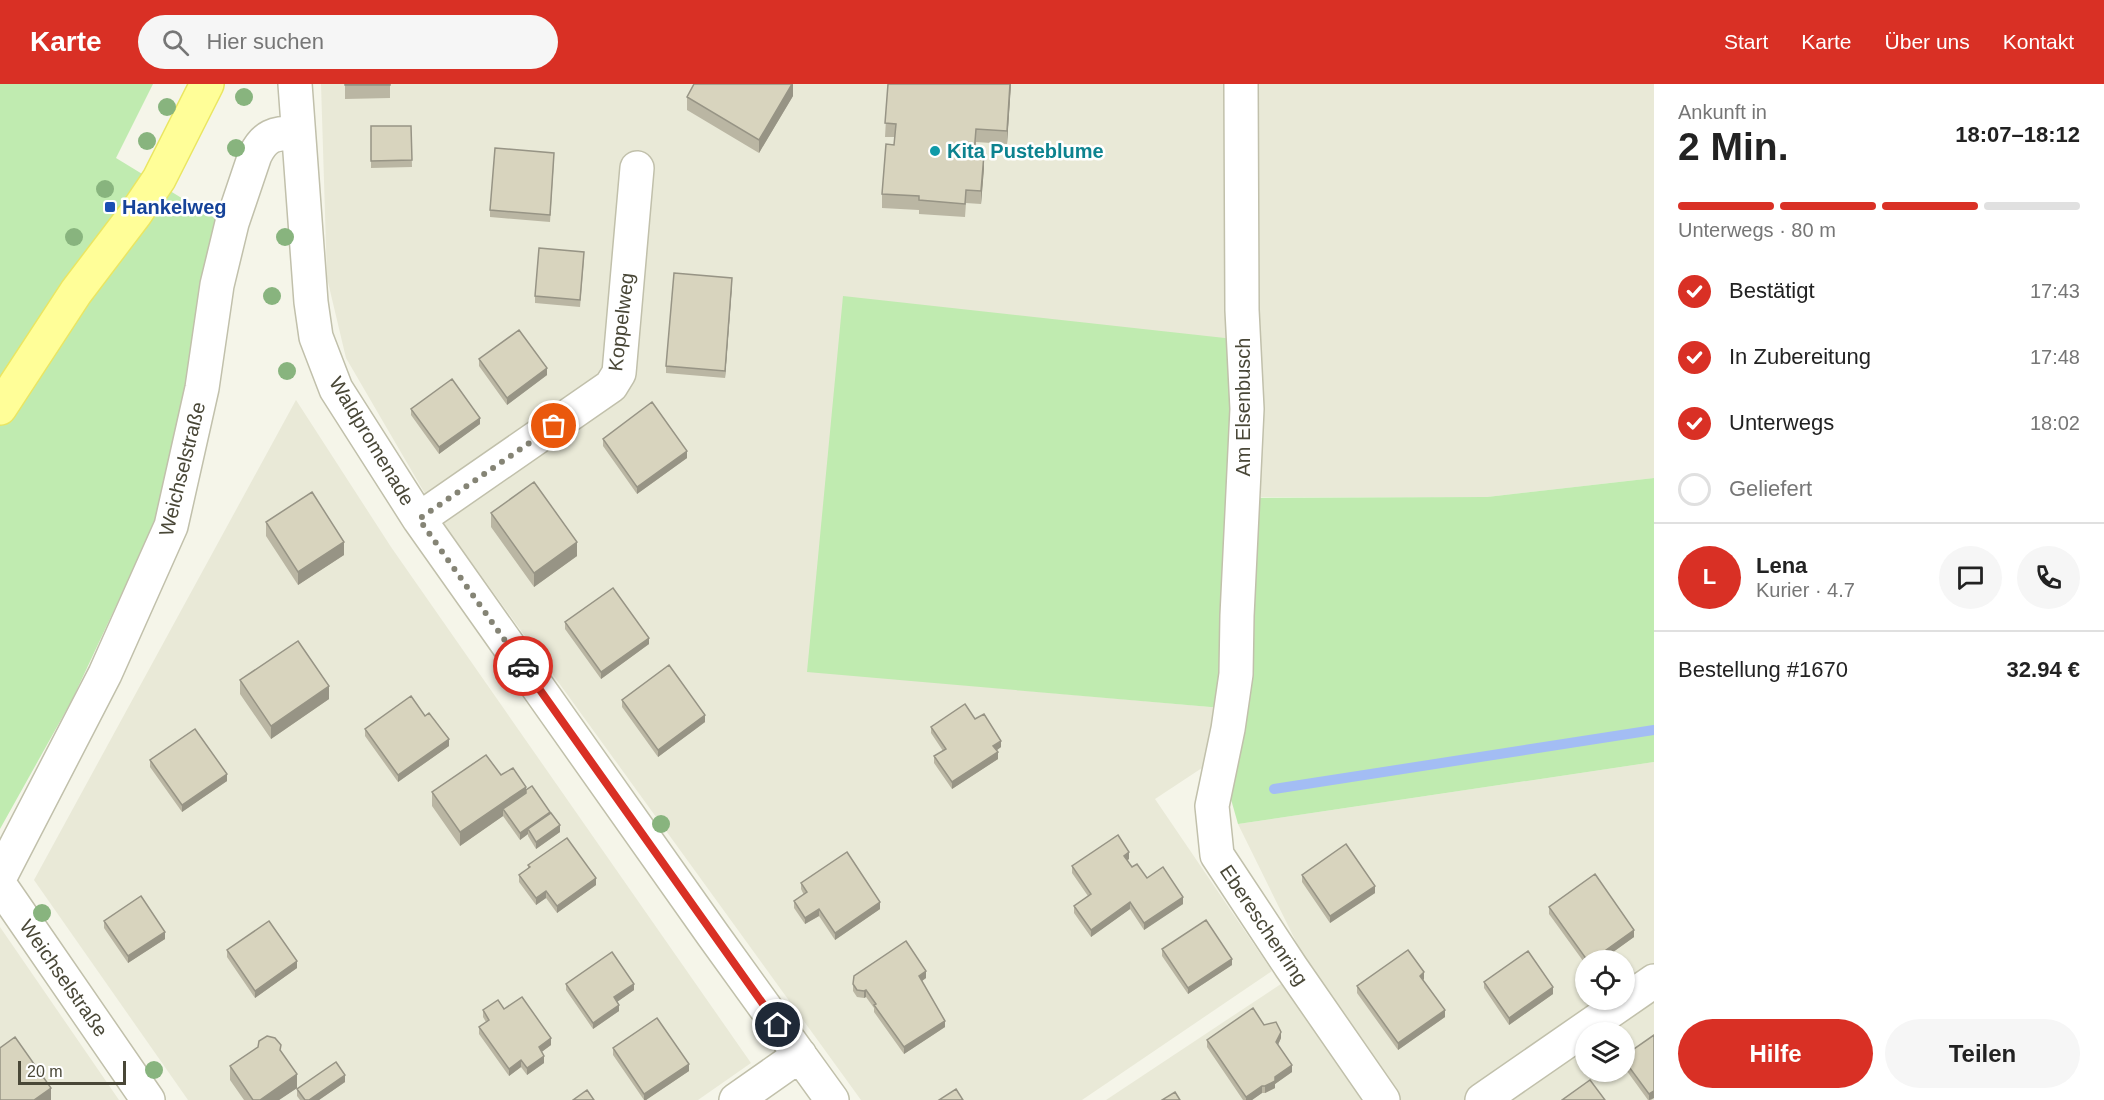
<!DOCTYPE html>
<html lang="de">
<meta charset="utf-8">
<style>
body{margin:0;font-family:Arial,sans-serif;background:#f6f6f6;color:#222;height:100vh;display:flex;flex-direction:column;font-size:22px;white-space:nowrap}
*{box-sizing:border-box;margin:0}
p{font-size:20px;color:#767676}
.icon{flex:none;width:33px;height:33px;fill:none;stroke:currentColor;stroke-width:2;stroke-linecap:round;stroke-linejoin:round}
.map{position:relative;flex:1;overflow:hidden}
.panel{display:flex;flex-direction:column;background:#fff;width:450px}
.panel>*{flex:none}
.controls{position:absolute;left:1575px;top:866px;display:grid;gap:12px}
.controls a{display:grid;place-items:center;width:60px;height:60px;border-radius:50%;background:#fff;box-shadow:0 2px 4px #0004;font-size:30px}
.scale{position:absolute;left:18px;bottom:15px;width:108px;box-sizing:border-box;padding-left:6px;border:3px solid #494737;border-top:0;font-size:16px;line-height:21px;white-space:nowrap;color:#494737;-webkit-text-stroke:4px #fff;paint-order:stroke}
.pin{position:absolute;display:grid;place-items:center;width:51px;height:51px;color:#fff;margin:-26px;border:3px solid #fff;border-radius:50%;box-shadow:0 2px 6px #0007}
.courier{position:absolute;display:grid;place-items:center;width:60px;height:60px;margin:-30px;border:4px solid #d93025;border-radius:50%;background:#fff;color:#222;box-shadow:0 2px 8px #0007}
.summary em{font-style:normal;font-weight:700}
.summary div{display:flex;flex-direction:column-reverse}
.summary{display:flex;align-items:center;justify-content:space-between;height:102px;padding:0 24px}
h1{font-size:39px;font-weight:700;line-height:45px}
.bar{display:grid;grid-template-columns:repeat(4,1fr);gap:9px 6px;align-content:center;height:72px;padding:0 24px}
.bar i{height:8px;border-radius:4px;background:#e0e0e0}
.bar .selected{background:#d93025}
.bar p{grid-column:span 4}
.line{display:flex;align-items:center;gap:15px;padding:0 24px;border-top:2px solid #e0e0e0}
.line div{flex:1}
.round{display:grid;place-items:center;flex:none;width:63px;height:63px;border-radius:32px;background:#f6f6f6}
ol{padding:0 24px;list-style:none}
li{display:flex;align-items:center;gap:18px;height:66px}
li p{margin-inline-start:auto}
li .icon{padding:6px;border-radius:50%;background:#d93025;color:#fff;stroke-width:4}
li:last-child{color:#767676}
li i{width:33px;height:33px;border:3px solid #e0e0e0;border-radius:50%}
.primary-button{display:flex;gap:12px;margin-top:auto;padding:12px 24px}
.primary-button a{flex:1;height:69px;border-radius:36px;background:#d93025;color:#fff;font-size:24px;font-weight:700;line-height:69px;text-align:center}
.primary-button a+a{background:#f6f6f6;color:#222}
header{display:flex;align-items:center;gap:36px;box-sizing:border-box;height:84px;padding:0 30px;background:#d93025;color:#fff}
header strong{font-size:28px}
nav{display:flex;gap:33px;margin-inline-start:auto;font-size:21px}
.search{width:420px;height:54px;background:#f6f6f6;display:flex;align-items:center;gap:15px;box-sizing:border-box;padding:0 21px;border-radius:33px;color:#767676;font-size:22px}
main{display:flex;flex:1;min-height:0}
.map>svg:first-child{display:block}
</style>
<header>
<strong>Karte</strong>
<div class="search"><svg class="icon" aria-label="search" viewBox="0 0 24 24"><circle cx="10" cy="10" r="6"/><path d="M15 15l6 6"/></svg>Hier suchen</div>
<nav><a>Start</a><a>Karte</a><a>Über uns</a><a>Kontakt</a></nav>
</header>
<main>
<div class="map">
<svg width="1654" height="1016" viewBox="0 0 1654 1016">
<rect width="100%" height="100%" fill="#f5f5e9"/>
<!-- residential -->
<path fill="#e9e9d7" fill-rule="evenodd" d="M321,0H1231L1234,255L807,587L1222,624L1211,678L1155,715L1272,887L1082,1016H861L438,432L346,274L327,194Z
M1256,0H1654V394L1487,413H1261Z
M296,316L391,463L751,979L698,1016H188L34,796Z
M1654,678V1016H1106L1308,882L1238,740ZM1586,876H1624V915H1586ZM1586,948H1624V987H1586Z
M0,843L119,1016H0Z"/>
<!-- green -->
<path fill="#c0ebb0" d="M0,0H153L116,74L221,138L158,432L72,616L0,745Z
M843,212L1234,255L1231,414L1487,413L1654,394V678L1238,740L1219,673L1222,624L807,588Z"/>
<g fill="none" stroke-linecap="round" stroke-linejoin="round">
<!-- stream -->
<path stroke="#a3bdf4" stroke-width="10" d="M1274,705L1654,646"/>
<!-- minor casing -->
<g stroke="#c1c0ab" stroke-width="36">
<path id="minor" d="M295,0L311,218L316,253L336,305L419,435L713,851L832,1016
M1241,0L1242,226L1247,325L1237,532L1236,590L1228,645L1212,722L1217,771L1291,883L1383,1016
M419,435L611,302L619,289L637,84
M0,793L105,590L171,442L202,304L217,201L232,139L255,71C266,49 276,50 298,48
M0,801L148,1016
M736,1016L800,971
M1482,1016L1654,897"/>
</g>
<!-- major casing -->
<g stroke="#eae662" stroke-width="36">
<path id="major" d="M0,324L76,208L136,129L159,95L207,0"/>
</g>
<!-- minor -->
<use href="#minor" stroke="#fff" stroke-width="33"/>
<!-- major -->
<use href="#major" stroke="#fffe98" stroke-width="33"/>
</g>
<!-- trees -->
<g fill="#88b47e">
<circle cx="244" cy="13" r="9"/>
<circle cx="167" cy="23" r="9"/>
<circle cx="147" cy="57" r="9"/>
<circle cx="236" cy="64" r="9"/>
<circle cx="105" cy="105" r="9"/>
<circle cx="74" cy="153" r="9"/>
<circle cx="285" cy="153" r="9"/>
<circle cx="272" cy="212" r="9"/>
<circle cx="287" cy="287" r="9"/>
<circle cx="661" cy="740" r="9"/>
<circle cx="42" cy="829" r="9"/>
<circle cx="154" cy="986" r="9"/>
</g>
<!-- wall -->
<path fill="#bab6a3" d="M345,0H390V14L345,15Z
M793,0V12L759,69L687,26V13Z
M888,0H1011L1007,60L976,58L975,70L984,84L981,120L966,119L965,133L919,130V126L882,124V110L894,61L895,53H885Z
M371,42H411L412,83L371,84Z
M554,76L550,138L490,133V126Z
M584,175L580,223L535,219V212Z
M732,201L725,294L666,289V282Z
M479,275L547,291L507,321L479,282Z
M411,325L480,340L439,370L411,331Z
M603,355L687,374L637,410L603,362Z
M491,429L577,472L534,503L491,443Z
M266,438L344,471L298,501L266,452Z
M565,538L649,560L601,595L565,545Z
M240,596L329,615L271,655L240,610Z
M622,616L705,638L658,673L622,623Z
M425,632L449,662L398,698L365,652V645Z
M975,635L1001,663L997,666L998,675L952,705L934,679V672L943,667L931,649V643Z
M150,676L227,697L182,728L150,683Z
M501,691L526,706L550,730L560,748L536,765L528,752V750L520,756L503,732L460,762L432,722V708Z
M1129,775L1127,776L1132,783L1183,820L1144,846L1130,825L1091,853L1074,829V822L1088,812L1072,789V782Z
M528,781L596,801L557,829L546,814L536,821L519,798V791L528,785Z
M1302,791L1375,809L1330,839L1302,798Z
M801,799L880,825L835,856L819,832L805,840L794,824V817L804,811L801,805Z
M1549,823L1634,853L1602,876H1586V881L1549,830Z
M104,837L165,855L128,879L104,844Z
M1162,865L1232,881L1188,910L1162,872Z
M227,866L297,884L255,914L227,873Z
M926,894L922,897L945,943L904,970L874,928V924L866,913L864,914L857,913L853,907V900Z
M1424,895L1423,896L1445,933L1398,966L1357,909V902Z
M1484,898L1553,910L1509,941L1484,904Z
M566,900L634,906L617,918L619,927L593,945L566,906Z
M504,925L551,961L541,968L544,979L527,991L521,983L509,992L479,950V943L486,938L483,933V926Z
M1264,941L1281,954L1278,961L1292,988L1275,1000V1004L1265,1009H1262L1252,1016H1243L1207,963V956Z
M1654,951V1014L1651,1016H1648L1624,983V972Z
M613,964L689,987L646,1016H644L613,971Z
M281,967L297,1004L279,1016H244L230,996V982Z
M345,998L319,1016H300L297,1012V1005Z"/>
<!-- shaded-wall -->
<path fill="#979485" d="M792,0H793V12L759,69V56Z
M1010,0H1011L1007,60V47Z
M984,70V84L981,120V107Z
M732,194V201L725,294V287Z
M547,284V291L507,321V314Z
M480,334V340L439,370V363Z
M687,367V374L637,410V403Z
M344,458V471L298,501V488Z
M577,458V472L534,503V489Z
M649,554V560L601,595V588Z
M329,602V615L271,655V642Z
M705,631V638L658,673V666Z
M449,655V662L398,698V691Z
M1001,657V663L993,669V662Z
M998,668V675L952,705V698Z
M227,690V697L182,728V721Z
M526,703V716L503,725V732L460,762V748Z
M550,728V735L528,745V750L520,756V749Z
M560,741V748L536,765V758Z
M1129,768V775L1124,779V772Z
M596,794V801L557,829V822Z
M1375,802V809L1330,839V832Z
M546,807V814L536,821V814Z
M1183,813V820L1144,846V839Z
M880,818V825L835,856V849Z
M1130,818V825L1091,853V846Z
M819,825V832L805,840V834Z
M1634,846V853L1602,876H1592Z
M165,848V855L128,879V872Z
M1232,875V881L1188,910V904Z
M297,877V884L255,914V907Z
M926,887V894L919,899V892Z
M1424,888V895L1420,899V892Z
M634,900V906L614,920V913Z
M1553,903V910L1509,941V934Z
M866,906V913L864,914V907Z
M619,921V927L593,945V939Z
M1445,926V933L1398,966V959Z
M945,937V943L904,970V963Z
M1281,948V954L1276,965V958Z
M551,954V961L539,970V963Z
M544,972V979L527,991V984Z
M521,976V983L509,992V985Z
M689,980V987L646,1016H644V1010Z
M1292,981V988L1275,1000V1004L1265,1009V1002L1275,993Z
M297,990V1004L279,1016H260Z
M345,991V998L319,1016H309Z
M1262,1002V1009L1252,1016H1246V1013Z
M51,1004V1016H34Z
M1654,1007V1014L1649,1016V1010Z"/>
<!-- building -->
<path fill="#d8d4be" stroke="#979485" stroke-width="1.5" d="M345,0H390V1H345Z
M694,0H792L759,56L687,13Z
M888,0H1010L1007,47L976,45L974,70H984L981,107L966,106L965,120L919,116V112L882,110L886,60L894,61L896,40L885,39Z
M371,42H411L412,76L371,77Z
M495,64L554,69L550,131L490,126Z
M539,164L584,168L580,216L535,212Z
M674,189L732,194L725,287L666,282Z
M519,246L547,284L507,314L479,275Z
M452,295L480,334L439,363L411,325Z
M652,318L687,367L637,403L603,355Z
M534,398L577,458L534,489L491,429Z
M312,408L344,458L298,488L266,438Z
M613,504L649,554L601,588L565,538Z
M298,557L329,602L271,642L240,596Z
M669,581L705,631L658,666L622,616Z
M411,612L425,632L429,629L449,655L398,691L365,645Z
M965,620L975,635L984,630L1001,657L993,662L998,668L952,698L934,672L946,665L931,643Z
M195,645L227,690L182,721L150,676Z
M486,671L501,691L513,684L526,703L460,748L432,708Z
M532,702L550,728L520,749L503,725L526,709V706Z
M551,729L560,741L536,758L528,745Z
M1118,751L1129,768L1124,772L1132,783L1137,780L1147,794L1163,783L1183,813L1144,839L1130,818L1091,846L1074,822L1091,810L1072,782Z
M567,754L596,794L557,822L546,807L536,814L519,791L530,783L528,781Z
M1346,760L1375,802L1330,832L1302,791Z
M847,768L880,818L835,849L819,825L805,834L794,817L807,808L801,799Z
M1595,790L1634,846L1592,876H1587L1549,823Z
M141,812L165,848L128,872L104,837Z
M1206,836L1232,875L1188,904L1162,865Z
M269,837L297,877L255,907L227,866Z
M906,857L926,887L919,892L945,937L904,963L874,921L876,920L866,906L864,907L857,906L853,900L854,892Z
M1408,866L1424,888L1420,892L1445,926L1398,959L1357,902Z
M1528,867L1553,903L1509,934L1484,898Z
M612,868L634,900L614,913L619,921L593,939L566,900Z
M522,913L551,954L539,963L544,972L527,984L521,976L509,985L479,943L489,936L483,926L498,916L504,925Z
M1253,924L1264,941L1276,938L1281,948L1276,958L1292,981L1275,993V997L1265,1002H1262L1246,1013L1207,956Z
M657,934L689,980L644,1010L613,964Z
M1654,951V1007L1649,1010L1624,976V972Z
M267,952L275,954L281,961L280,966L297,990L260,1016H253L230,982L258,963L259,957Z
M15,953L51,1004L34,1016H0V964Z
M336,978L345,991L309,1016H305L297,1005Z
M1590,996L1605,1016H1562Z
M956,1005L963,1016H939Z
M587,1006L594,1016H573Z
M1175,1008L1180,1016H1162Z"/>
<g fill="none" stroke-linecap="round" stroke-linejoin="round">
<!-- done -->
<path stroke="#858475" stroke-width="6" stroke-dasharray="0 10.8" d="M523,582L419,435L554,342"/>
<!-- route -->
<path stroke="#d93025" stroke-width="8" d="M523,582L778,941"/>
</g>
<!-- markers -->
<circle fill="#0f9aa8" stroke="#fff" stroke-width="2" cx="935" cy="67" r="6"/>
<rect fill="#1a4fb4" stroke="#fff" stroke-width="2" x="104" y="117" width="12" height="12" rx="3"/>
<g text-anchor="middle" stroke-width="5" stroke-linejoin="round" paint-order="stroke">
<!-- culture labels -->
<g font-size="20" font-weight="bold" fill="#0d838f" stroke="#fff" text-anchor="start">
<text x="947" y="74">Kita Pusteblume</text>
</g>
<!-- transit labels -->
<g font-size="20" font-weight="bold" fill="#164399" stroke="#fff" text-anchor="start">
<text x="122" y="130">Hankelweg</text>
</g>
<!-- street labels -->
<g font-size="20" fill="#494737" stroke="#fff">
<text transform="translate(621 238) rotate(-83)" y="7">Koppelweg</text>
<text transform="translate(1243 323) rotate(-90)" y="7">Am Elsenbusch</text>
<text transform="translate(372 357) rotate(59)" y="7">Waldpromenade</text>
<text transform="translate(182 385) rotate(-76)" y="7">Weichselstraße</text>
<text transform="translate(1264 841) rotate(56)" y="7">Ebereschenring</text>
<text transform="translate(64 894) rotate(55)" y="7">Weichselstraße</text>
</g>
</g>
</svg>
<div class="controls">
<a><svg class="icon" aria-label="locate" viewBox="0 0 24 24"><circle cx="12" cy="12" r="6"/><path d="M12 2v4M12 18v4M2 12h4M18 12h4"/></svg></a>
<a><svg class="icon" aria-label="layers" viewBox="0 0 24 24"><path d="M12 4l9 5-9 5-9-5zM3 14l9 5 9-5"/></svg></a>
</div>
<div class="scale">20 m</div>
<div class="pin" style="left:554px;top:342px;background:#ea580c"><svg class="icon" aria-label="bag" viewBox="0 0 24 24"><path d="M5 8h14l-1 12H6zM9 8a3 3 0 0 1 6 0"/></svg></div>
<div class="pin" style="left:778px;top:941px;background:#1f2937"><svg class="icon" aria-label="home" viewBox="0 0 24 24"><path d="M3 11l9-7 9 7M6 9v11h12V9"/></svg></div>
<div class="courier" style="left:523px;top:582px"><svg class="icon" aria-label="car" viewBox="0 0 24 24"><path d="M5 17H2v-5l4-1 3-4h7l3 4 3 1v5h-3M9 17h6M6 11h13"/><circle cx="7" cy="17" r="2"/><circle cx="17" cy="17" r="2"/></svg></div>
</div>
<section class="panel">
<div class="summary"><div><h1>2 Min.</h1><p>Ankunft in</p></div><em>18:07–18:12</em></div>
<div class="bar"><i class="selected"></i><i class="selected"></i><i class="selected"></i><i></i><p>Unterwegs · 80 m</p></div>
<ol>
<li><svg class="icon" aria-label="check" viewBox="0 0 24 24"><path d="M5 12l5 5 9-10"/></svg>Bestätigt<p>17:43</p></li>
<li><svg class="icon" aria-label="check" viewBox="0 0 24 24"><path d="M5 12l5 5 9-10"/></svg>In Zubereitung<p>17:48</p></li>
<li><svg class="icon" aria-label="check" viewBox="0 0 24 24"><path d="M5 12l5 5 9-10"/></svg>Unterwegs<p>18:02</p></li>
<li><i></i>Geliefert</li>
</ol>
<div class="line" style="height:108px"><b class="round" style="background:#d93025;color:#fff">L</b><div><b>Lena</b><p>Kurier · 4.7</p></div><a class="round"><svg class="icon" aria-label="chat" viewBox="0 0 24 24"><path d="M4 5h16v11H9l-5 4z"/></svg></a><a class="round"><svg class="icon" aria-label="phone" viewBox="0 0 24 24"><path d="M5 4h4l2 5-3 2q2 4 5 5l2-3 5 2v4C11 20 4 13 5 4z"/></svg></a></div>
<div class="line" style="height:78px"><div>Bestellung #1670</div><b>32.94 €</b></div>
<div class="primary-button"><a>Hilfe</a><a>Teilen</a></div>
</section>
</main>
